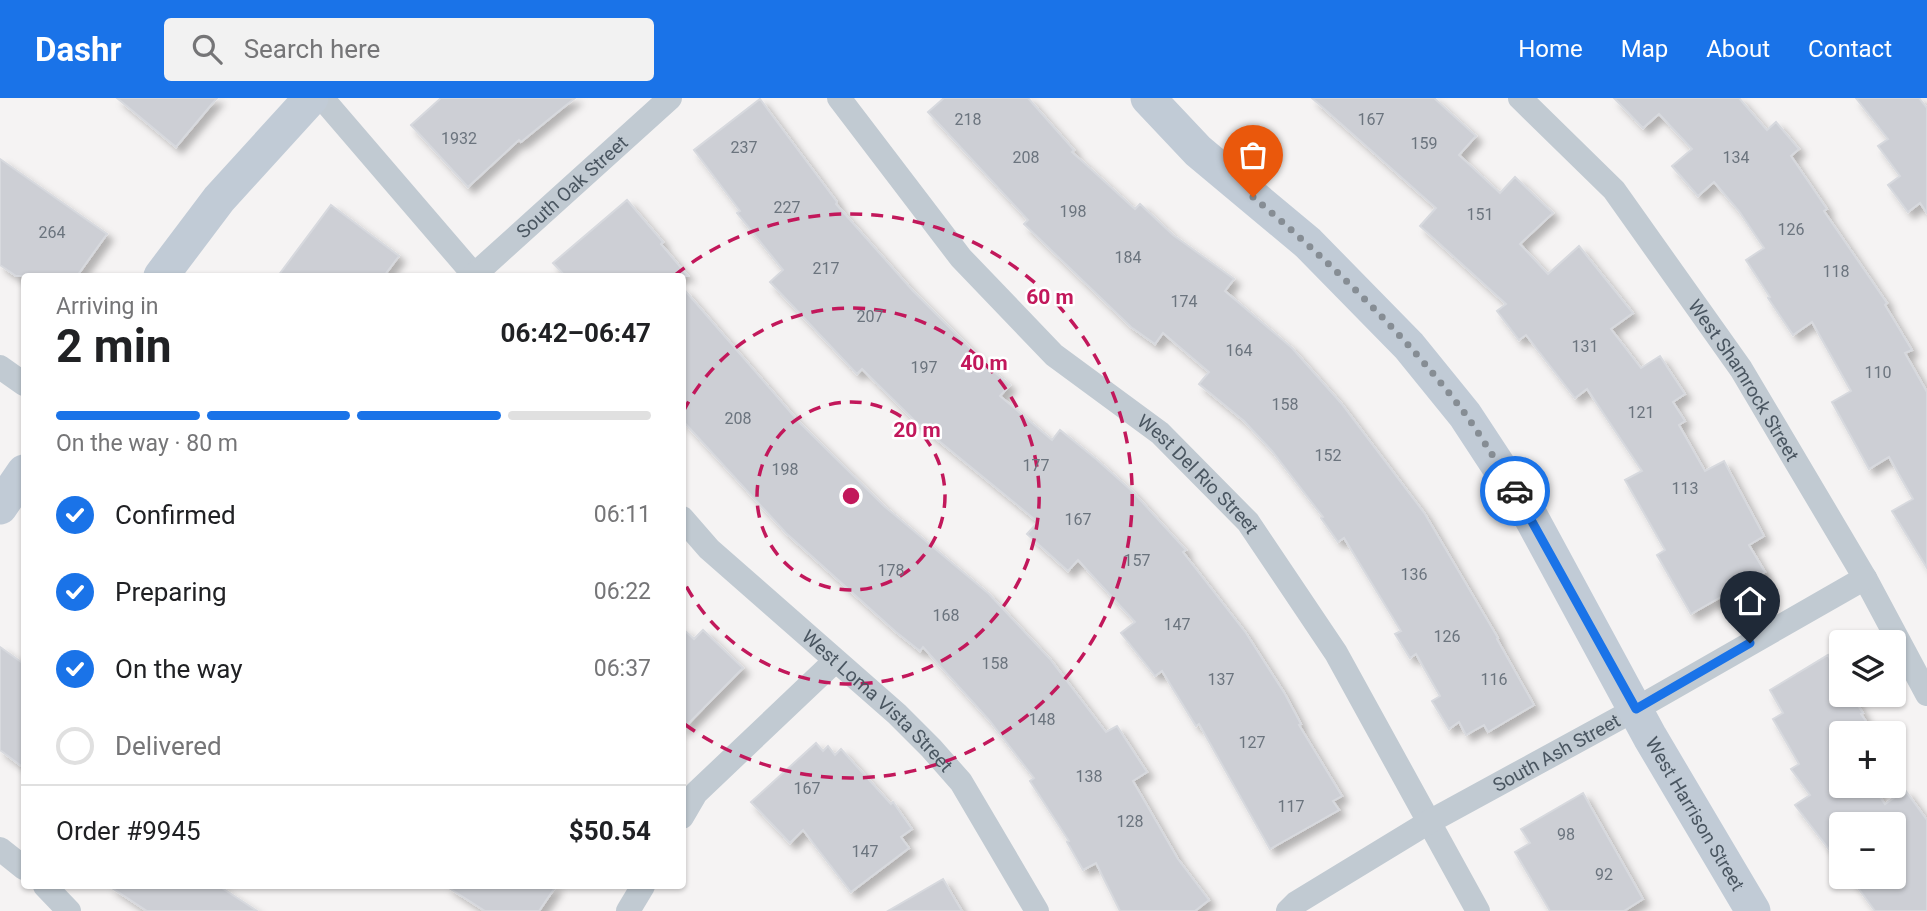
<!DOCTYPE html>
<meta charset="utf-8">
<style>
body{margin:0;font-family:Roboto,sans-serif;background:#f2f2f2;color:#202124;height:100vh;display:flex;flex-direction:column;font-size:26px;white-space:nowrap}
*{box-sizing:border-box;margin:0}
p{font-size:23px;color:#757577}
.icon{flex:none;width:38px;height:38px;fill:none;stroke:currentColor;stroke-width:2;stroke-linecap:round;stroke-linejoin:round}
.map{position:relative;flex:1;overflow:hidden}
.drawer{position:absolute;left:21px;top:175px;width:665px;height:616px;display:flex;flex-direction:column;background:#fff;border-radius:7px;box-shadow:0 2px 5px #0004}
.drawer>*{flex:none}
.fabs{position:absolute;left:1829px;top:532px;display:grid;gap:14px}
.fabs a{display:grid;place-items:center;width:77px;height:77px;border-radius:7px;background:#fff;box-shadow:0 2px 5px #0004;font-size:35px}
.pin{position:absolute;display:grid;place-items:center;width:60px;height:60px;color:#fff;margin:-72px -30px;border-radius:50% 50% 50% 0;rotate:-45deg;box-shadow:0 0 7px #0007}
.pin .icon{rotate:45deg}
.courier{position:absolute;display:grid;place-items:center;width:70px;height:70px;margin:-35px;border:5px solid #1a73e8;border-radius:50%;background:#fff;color:#222;box-shadow:0 2px 9px #0007}
.overview em{font-style:normal;font-weight:700}
.overview div{display:flex;flex-direction:column-reverse}
.overview{display:flex;align-items:center;justify-content:space-between;height:119px;padding:0 35px}
h1{font-size:46px;font-weight:700;line-height:52px}
.bar{display:grid;grid-template-columns:repeat(4,1fr);gap:10px 7px;align-content:center;height:84px;padding:0 35px}
.bar i{height:9px;border-radius:5px;background:#e0e0e0}
.bar .selected{background:#1a73e8}
.bar p{grid-column:span 4}
.line{display:flex;align-items:center;gap:18px;padding:0 35px;border-top:2px solid #e0e0e0}
.line div{flex:1}
ol{padding:0 35px;list-style:none}
li{display:flex;align-items:center;gap:21px;height:77px}
li p{margin-inline-start:auto}
li .icon{padding:7px;border-radius:50%;background:#1a73e8;color:#fff;stroke-width:4}
li:last-child{color:#757577}
li i{width:38px;height:38px;border:4px solid #e0e0e0;border-radius:50%}
header{display:flex;align-items:center;gap:42px;box-sizing:border-box;height:98px;padding:0 35px;background:#1a73e8;color:#fff}
header strong{font-size:33px}
nav{display:flex;gap:38px;margin-inline-start:auto;font-size:24px}
.search{width:490px;height:63px;background:#f2f2f2;display:flex;align-items:center;gap:18px;box-sizing:border-box;padding:0 24px;border-radius:7px;color:#757577;font-size:26px}
.map>svg:first-child{display:block}
</style>
<header>
<strong>Dashr</strong>
<div class="search"><svg class="icon" aria-label="search" viewBox="0 0 24 24"><circle cx="10" cy="10" r="6"/><path d="M15 15l6 6"/></svg>Search here</div>
<nav><a>Home</a><a>Map</a><a>About</a><a>Contact</a></nav>
</header>
<div class="map">
<svg width="1927" height="813" viewBox="0 0 1927 813">
<defs>
<filter id="shadow"><feDropShadow dx="6" dy="6" stdDeviation="3.5" flood-color="#0004"/></filter>
</defs>
<rect width="100%" height="100%" fill="#f5f3f3"/>
<!-- building -->
<path fill="#cdcfd5" stroke="#d7d9de" stroke-width="2" filter="url(#shadow)" d="M117,0H217L176,49Z
M441,0H575L521,44L519,42L468,89L411,27Z
M944,0H1028L1074,52L1072,54L1135,111L1140,106L1173,137L1234,181L1225,193L1292,250L1341,305L1425,416L1498,540L1497,541L1534,607L1488,634L1484,627L1466,637L1459,624L1449,631L1432,603L1440,598L1416,556L1410,560L1395,536L1401,533L1344,440L1338,444L1321,420L1323,419L1272,353L1244,323L1199,286L1209,274L1163,235L1155,246L1131,229L1024,126L1028,122L928,14Z
M1312,0H1434L1476,38L1459,57L1500,95L1515,79L1553,115L1520,146L1548,176L1579,148L1633,215L1611,231L1641,270L1660,258L1685,296L1673,304L1685,323L1679,327L1705,373L1724,363L1764,438L1749,447L1765,474L1691,516L1657,457L1665,452L1625,382L1642,373L1587,291L1575,300L1526,237L1519,242L1497,213L1506,206L1420,128L1436,110Z
M1614,0H1739L1767,32L1776,24L1799,51L1791,58L1827,111L1824,113L1887,205L1885,207L1912,252L1905,255L1927,294V470L1892,413L1913,401L1889,359L1869,371L1832,304L1851,293L1812,224L1793,237L1768,200L1770,199L1746,162L1764,150L1739,113L1714,84L1698,98L1672,68L1692,51L1659,16L1643,30Z
M1856,0H1919L1927,10V115L1920,105L1908,114L1888,87L1900,78L1878,48L1888,41Z
M760,1L837,104L836,106L913,193L993,273L1010,287L1000,298L1052,342L1060,332L1096,361L1133,394L1186,452L1183,454L1246,535L1285,596L1301,626L1299,627L1342,698L1333,703L1339,712L1270,751L1199,626L1196,628L1162,573L1155,578L1121,535L1135,524L1078,462L1068,473L1027,436L1038,424L917,325L862,271L857,276L770,184L783,172L737,115L740,113L694,52Z
M0,61L107,136L77,178H16L0,167Z
M627,102L663,144L661,146L688,178H565L553,165Z
M331,107L399,158L384,178H278Z
M682,189L799,324L884,408L989,496L1050,561L1106,634L1117,628L1147,674L1133,683L1178,761L1209,802L1195,813H1120L1096,765L1083,772L1067,744L1069,743L1030,683L1034,680L989,622L923,549L920,553L896,534L786,435L682,322Z
M682,530L694,541L703,532L743,570L682,632Z
M0,549L24,566V670L0,652Z
M1828,557L1841,580V597H1851L1863,615L1861,616L1874,635H1841V688H1872L1885,706L1905,692L1927,722V813H1875L1850,779H1894V726H1841V767L1795,707L1810,697L1791,671L1799,666L1773,621L1783,615L1770,592Z
M816,645L823,653L828,648L835,657L841,651L891,706L893,704L912,731L901,739L909,750L851,794L803,732L790,745L751,704Z
M1583,695L1643,801L1624,813H1550L1515,754L1530,745L1521,731Z
M943,781L962,813H888Z
M109,788H219L257,813H147Z
M446,788H556L539,813H485Z"/>
<g fill="none" stroke-linecap="round" stroke-linejoin="round">
<!-- street -->
<g stroke="#c1cad2" stroke-width="24">
<path d="M322,0L475,178"/>
<path id="s1" d="M839,0L961,160L1054,257L1160,335L1248,424L1336,555L1478,813"/>
<path id="s2" d="M1520,0L1614,92L1741,271L1865,480L1927,596"/>
<path id="s3" d="M473,178L670,0"/>
<path d="M0,269L24,286"/>
<path id="s4" d="M682,420L709,451L897,616L931,650L961,684L1037,813"/>
<path d="M682,719L696,695L835,563"/>
<path d="M0,751L24,770"/>
<path d="M45,788L69,813"/>
<path d="M628,813L643,788"/>
<path id="s5" d="M1288,813L1296,805L1429,724L1636,611L1865,480"/>
</g>
<!-- secondary -->
<g stroke="#c1cbd6" stroke-width="35">
<path id="s6" d="M1148,0L1198,53L1308,145L1409,248L1465,317L1526,410L1650,639L1753,813"/>
<path d="M161,178L219,101L311,0"/>
<path d="M0,409L24,374"/>
</g>
</g>
<g fill="none" stroke-linecap="round" stroke-linejoin="round">
<!-- done -->
<path stroke="#868d94" stroke-width="7" stroke-dasharray="0 12.6" d="M1253,99C1327,161 1408,239 1466,317C1483,341 1499,368 1515,393"/>
<!-- route -->
<path stroke="#1a73e8" stroke-width="9" d="M1515,393L1636,611L1750,545"/>
</g>
<!-- distance rings -->
<g fill="none" stroke="#c2185b" stroke-width="3.5" stroke-dasharray="12 9">
<circle cx="851" cy="398" r="94"/>
<path d="M683 314A188 188 0 1 1 683 482"/>
<path d="M675 177A282 282 0 1 1 683 625"/>
</g>
<g text-anchor="middle" stroke-width="5" stroke-linejoin="round" paint-order="stroke">
<!-- number labels -->
<g font-size="16" fill="#6b747e">
<text x="968" y="27">218</text>
<text x="1371" y="27">167</text>
<text x="459" y="46">1932</text>
<text x="1424" y="51">159</text>
<text x="744" y="55">237</text>
<text x="1026" y="65">208</text>
<text x="1736" y="65">134</text>
<text x="787" y="115">227</text>
<text x="1073" y="119">198</text>
<text x="1480" y="122">151</text>
<text x="1791" y="137">126</text>
<text x="52" y="140">264</text>
<text x="1128" y="165">184</text>
<text x="826" y="176">217</text>
<text x="1836" y="179">118</text>
<text x="1184" y="209">174</text>
<text x="870" y="224">207</text>
<text x="1585" y="254">131</text>
<text x="1239" y="258">164</text>
<text x="924" y="275">197</text>
<text x="1878" y="280">110</text>
<text x="1285" y="312">158</text>
<text x="1641" y="320">121</text>
<text x="738" y="326">208</text>
<text x="1328" y="363">152</text>
<text x="1036" y="373">177</text>
<text x="785" y="377">198</text>
<text x="1685" y="396">113</text>
<text x="1078" y="427">167</text>
<text x="1137" y="468">157</text>
<text x="891" y="478">178</text>
<text x="1414" y="482">136</text>
<text x="946" y="523">168</text>
<text x="1177" y="532">147</text>
<text x="1447" y="544">126</text>
<text x="995" y="571">158</text>
<text x="1221" y="587">137</text>
<text x="1494" y="587">116</text>
<text x="1042" y="627">148</text>
<text x="1252" y="650">127</text>
<text x="1089" y="684">138</text>
<text x="807" y="696">167</text>
<text x="1291" y="714">117</text>
<text x="1130" y="729">128</text>
<text x="1566" y="742">98</text>
<text x="865" y="759">147</text>
<text x="1604" y="782">92</text>
</g>
<!-- street labels -->
<g font-size="19" fill="#4a5661" stroke="#fff">
<text dy="7" stroke="none"><textPath href="#s3" startOffset="133">South Oak Street</textPath></text>
<text dy="7" stroke="none"><textPath href="#s2" startOffset="362">West Shamrock Street</textPath></text>
<text dy="7" stroke="none"><textPath href="#s1" startOffset="523">West Del Rio Street</textPath></text>
<text dy="7" stroke="none"><textPath href="#s4" startOffset="268">West Loma Vista Street</textPath></text>
<text dy="7" stroke="none"><textPath href="#s5" startOffset="312">South Ash Street</textPath></text>
<text dy="7" stroke="none"><textPath href="#s6" startOffset="910">West Harrison Street</textPath></text>
</g>
</g>
<circle cx="851" cy="398" r="10" fill="#c2185b" stroke="#fff" stroke-width="3.5"/>
<g font-size="21" text-anchor="middle" font-weight="bold" fill="#c2185b" stroke="#fff" stroke-width="5" stroke-linejoin="round" paint-order="stroke">
<text x="1050" y="206">60 m</text>
<text x="984" y="272">40 m</text>
<text x="917" y="339">20 m</text>
</g>
</svg>
<div class="fabs">
<a><svg class="icon" aria-label="layers" viewBox="0 0 24 24"><path d="M12 4l9 5-9 5-9-5zM3 14l9 5 9-5"/></svg></a>
<a>+</a>
<a>−</a>
</div>
<div class="pin" style="left:1253px;top:99px;background:#ea580c"><svg class="icon" aria-label="bag" viewBox="0 0 24 24"><path d="M5 8h14l-1 12H6zM9 8a3 3 0 0 1 6 0"/></svg></div>
<div class="pin" style="left:1750px;top:545px;background:#1f2937"><svg class="icon" aria-label="home" viewBox="0 0 24 24"><path d="M3 11l9-7 9 7M6 9v11h12V9"/></svg></div>
<div class="courier" style="left:1515px;top:393px"><svg class="icon" aria-label="car" viewBox="0 0 24 24"><path d="M5 17H2v-5l4-1 3-4h7l3 4 3 1v5h-3M9 17h6M6 11h13"/><circle cx="7" cy="17" r="2"/><circle cx="17" cy="17" r="2"/></svg></div>
<section class="drawer">
<div class="overview"><div><h1>2 min</h1><p>Arriving in</p></div><em>06:42–06:47</em></div>
<div class="bar"><i class="selected"></i><i class="selected"></i><i class="selected"></i><i></i><p>On the way · 80 m</p></div>
<ol>
<li><svg class="icon" aria-label="check" viewBox="0 0 24 24"><path d="M5 12l5 5 9-10"/></svg>Confirmed<p>06:11</p></li>
<li><svg class="icon" aria-label="check" viewBox="0 0 24 24"><path d="M5 12l5 5 9-10"/></svg>Preparing<p>06:22</p></li>
<li><svg class="icon" aria-label="check" viewBox="0 0 24 24"><path d="M5 12l5 5 9-10"/></svg>On the way<p>06:37</p></li>
<li><i></i>Delivered</li>
</ol>
<div class="line" style="height:91px"><div>Order #9945</div><b>$50.54</b></div>
</section>
</div>
